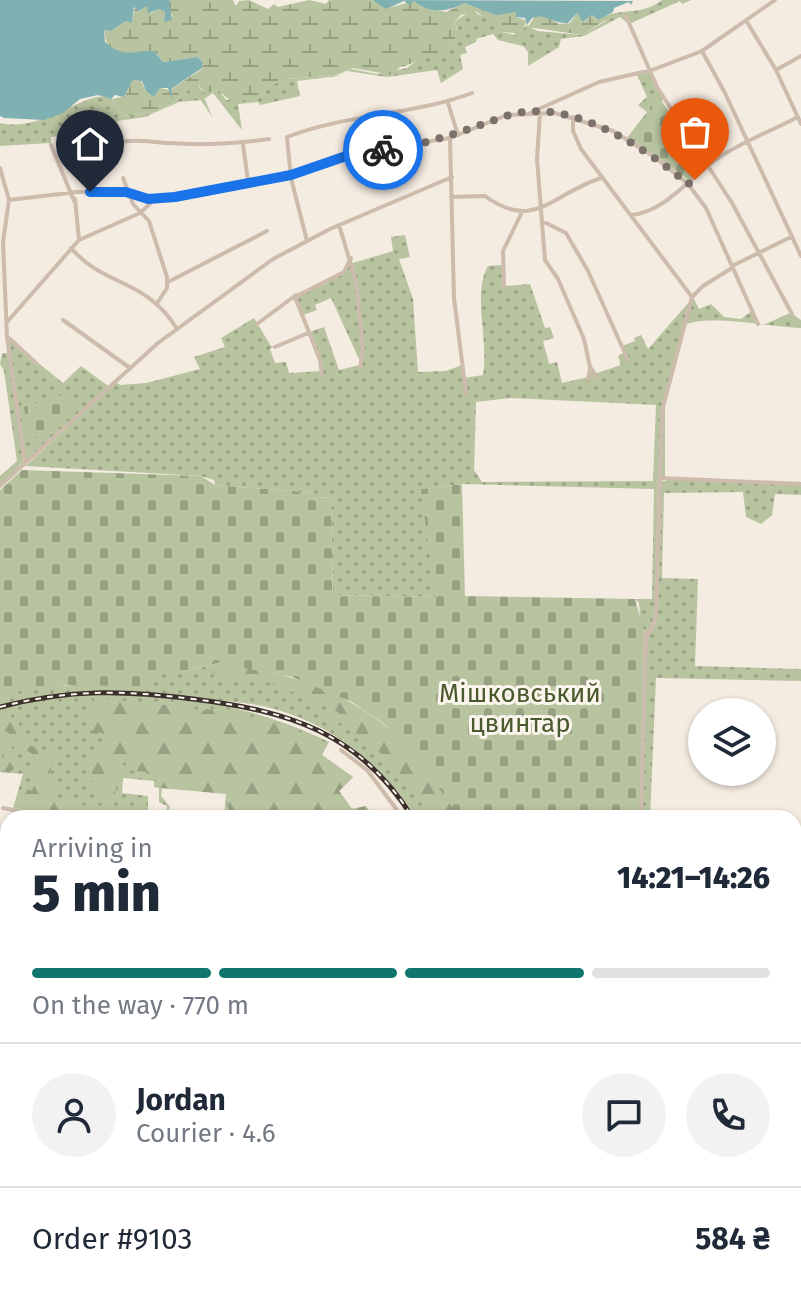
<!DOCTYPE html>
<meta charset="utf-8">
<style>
body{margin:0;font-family:"Fira Sans",sans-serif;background:#f2f2f3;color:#1f2937;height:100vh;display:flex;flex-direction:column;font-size:30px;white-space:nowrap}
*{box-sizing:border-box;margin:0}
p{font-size:26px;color:#747a83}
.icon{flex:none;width:44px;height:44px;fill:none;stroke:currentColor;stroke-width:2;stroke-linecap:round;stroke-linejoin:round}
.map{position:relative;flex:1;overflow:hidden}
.panel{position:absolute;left:0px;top:810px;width:802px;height:498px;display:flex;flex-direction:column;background:#fff;border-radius:24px 24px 0 0;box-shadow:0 2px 6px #0004}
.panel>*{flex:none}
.fabs{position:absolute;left:688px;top:698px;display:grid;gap:16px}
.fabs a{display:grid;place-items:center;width:88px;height:88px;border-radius:50%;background:#fff;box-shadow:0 2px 6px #0004;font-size:40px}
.pin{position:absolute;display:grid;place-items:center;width:68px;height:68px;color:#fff;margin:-82px -34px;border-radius:50% 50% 50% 0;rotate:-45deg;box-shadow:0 0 8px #0007}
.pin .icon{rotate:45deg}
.courier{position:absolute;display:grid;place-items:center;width:80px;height:80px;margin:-40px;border:6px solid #1a73e8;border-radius:50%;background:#fff;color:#222;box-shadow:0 2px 10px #0007}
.head em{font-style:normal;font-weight:800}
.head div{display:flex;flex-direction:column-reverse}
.head{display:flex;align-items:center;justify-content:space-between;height:136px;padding:0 32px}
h1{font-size:52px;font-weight:800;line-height:60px}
.bar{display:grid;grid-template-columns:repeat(4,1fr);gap:12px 8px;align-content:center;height:96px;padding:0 32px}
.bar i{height:10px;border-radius:6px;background:#e0e1e3}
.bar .selected{background:#0f766e}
.bar p{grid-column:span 4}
.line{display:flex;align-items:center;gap:20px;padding:0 32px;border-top:2px solid #e0e1e3}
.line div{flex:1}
.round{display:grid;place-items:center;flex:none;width:84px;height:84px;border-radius:42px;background:#f2f2f3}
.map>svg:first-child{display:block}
</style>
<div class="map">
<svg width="801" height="1307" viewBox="0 0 801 1307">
<defs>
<pattern id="grass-dots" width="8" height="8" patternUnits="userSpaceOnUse" patternTransform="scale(2)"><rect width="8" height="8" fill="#b8c4a0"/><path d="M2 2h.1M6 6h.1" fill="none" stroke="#97a083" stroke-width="1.8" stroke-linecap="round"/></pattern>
<pattern id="forest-firs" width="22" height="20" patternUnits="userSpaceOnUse" patternTransform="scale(2)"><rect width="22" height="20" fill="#b8c4a0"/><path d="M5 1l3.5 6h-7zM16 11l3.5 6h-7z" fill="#97a083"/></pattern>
<pattern id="wetland-marsh" width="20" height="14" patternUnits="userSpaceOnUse" patternTransform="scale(2)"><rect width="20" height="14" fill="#b8c4a0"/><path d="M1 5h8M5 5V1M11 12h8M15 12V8" fill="none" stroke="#97a083"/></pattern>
<pattern id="cemetery-stones" width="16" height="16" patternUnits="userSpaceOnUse" patternTransform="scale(2)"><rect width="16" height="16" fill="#b8c4a0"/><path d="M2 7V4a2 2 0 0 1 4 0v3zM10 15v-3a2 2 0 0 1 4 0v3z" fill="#97a083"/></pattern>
</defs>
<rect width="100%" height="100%" fill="#f4ebe1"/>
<!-- grass -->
<path fill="url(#grass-dots)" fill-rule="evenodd" d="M662,0H691L682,4L680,1L629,24L620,17L584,36L561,39L559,47L528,66V52L523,46L498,40L493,34L476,39V42L465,47L467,53L460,55L463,69L441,83L437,70L387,77L347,71L337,76L297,81L300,96L260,105L258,102L238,104L242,130L213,93L204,99L197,85L205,94L219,90L226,100L259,98L268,86L287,79L338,75L351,69L377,74L407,68L424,55L454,42L457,29L455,21L471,11L493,21L502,32L516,35L527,25L537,31L582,35L606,21L605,16C624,8 641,16 662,0Z
M649,72L707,166L695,179L686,182L627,138L647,112L638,105L647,97L637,75ZM663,99L704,167L687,180L635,141Z
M192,86L202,100L179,102L145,117L117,121L119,143L70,134L51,137V143L0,146V123C44,134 90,85 112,99L124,116L156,112L177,101Z
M405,235L410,257L399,259L413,299L418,372L446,371L462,365L464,378L483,375C489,341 472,293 488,266L502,265L505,286L530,284L545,328L550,327L554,338L543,341L549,364L557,362L562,383L588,377L591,366L594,374L621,365L618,356L625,352L622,346L635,341L634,338L641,335L648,349L690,301L671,372L693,297L699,309L711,304L724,317L741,319L752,311L756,322L763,325L790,313L801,320V328C771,327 708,314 685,325L665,403V478L801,483V495L775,494L772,515L761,524L746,517L743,492L664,493L662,578L698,579L695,666L801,669V681L656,678L650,818H642C643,761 641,703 646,646C647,635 656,628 657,617L659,486L660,481H667L661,477L662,455L658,480L655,617L653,626L647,632L641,628L639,603L635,599H652L654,489L462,484L422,489L436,597L333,595L331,498L316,497L315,493L215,485L214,480L201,476L26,466L116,382L120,385L146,383L200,369L194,357L225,347L221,338L254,318L271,346H274L270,349L275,363L286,362L289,373L322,371L309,332L324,327L339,370L360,365L363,355L359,359L331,298L315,305L317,310L303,315L296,297L325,284L353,263L393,251L391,237ZM511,398L656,405L653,481L482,482L474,470L476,402Z
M9,339L63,383L81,366L108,386L29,459H25Z
M2,353H10L23,462L0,485V476L17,461L4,371L0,364Z
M218,663C305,676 374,699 429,772C440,787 452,802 460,818H417C379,761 329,721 262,706C240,701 217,701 195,698C119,689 75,688 0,706V694L3,693L38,687L146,681L162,671H186Z
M76,692C156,687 257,706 329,742L322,755L353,777L339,791L352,809L366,806L373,818H224L226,793L162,788L161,796L170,807L165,818H110L106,813H91L90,818H58L13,808L23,774L0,772V708ZM123,778L154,781V787L159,788V802L167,806L166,813L148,812V796L122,793Z
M794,1216L801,1224V1307H580L582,1300H794Z"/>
<!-- forest -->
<path fill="url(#forest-firs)" d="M212,665C228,662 244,668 260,671C343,683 424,740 459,818H433L407,782L371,743L317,708L339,716L338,712L272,683L215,680Z
M99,698L195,708L199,714L206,709C246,714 292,723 326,746L322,755L353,777L339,791L352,809L366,806L373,818H230L226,794L161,788L149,772L126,770V760L119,769L114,798L108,801L110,807L105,801L99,804L100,796L94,789L99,787L93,781H82L85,776L91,777L93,767H87L88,758L95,757V751L105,757L102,752L110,739L100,732L95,735L81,714H86V707L94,708L80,699H91L95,704Z
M8,711L15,722L16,717L19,718V726L12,727L20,731L23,743L56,755L49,774L34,775L32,766L35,756L22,747L23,744L18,746L19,752L14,750L17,739L11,747L18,755L13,760L19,764L9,773L0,769L5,761L0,736L10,733L5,731L0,734V712Z
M45,776L49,781L46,793L50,785L58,791V799L75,802L73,808L76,811L90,807L83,802L94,801L91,818H62L15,804L21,798L19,791H24L22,787L32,791L35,782Z
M8,858V1004L2,1009L8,1023V1046L0,1043V861Z"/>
<!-- wetland -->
<path fill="url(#wetland-marsh)" d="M169,0H233L236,6L239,1L249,0L268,9L274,4L278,7L309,0L326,4L329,0H374L388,8L414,1L422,7L446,12L464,3L492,13L516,12V17L527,21L516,41L515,33L502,32L477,12L461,15L455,21L457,31L454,42C446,47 405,68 400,67L392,75L353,68L336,75L287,79L268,86L259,98L232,102L218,90L205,94L198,84L213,118L192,87L177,101L156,112L124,116L112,99L125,96L133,80L141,81L146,91L154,97L160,88L170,90L202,69L203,62L197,57L163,62L154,51C139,51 120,58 107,45L104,30L111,31L126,21L132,23L135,7L139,11L147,6L151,13L160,9L165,12L164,22L173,16L169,11Z
M577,13L584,22L592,15L597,20L602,15L609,18L582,35L528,27L535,16L550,18L559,24L570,23Z"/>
<!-- cemetery -->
<path fill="url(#cemetery-stones)" d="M660,98L704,168L690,181L635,141L654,100Z
M65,394L77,411L54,432L28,439L24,407Z
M22,470L201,476L215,485L316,493V497L331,498L333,595L435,597L421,489L462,484L465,596L635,599L644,630L640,818H460L414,753L383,723L352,702L292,677L218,663L186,671H162L143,686L67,685L0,694V490Z"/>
<!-- water -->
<path fill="#7fb0b2" d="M0,0H169L172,20L164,22L165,12L160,9L148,13L147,6L139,11L134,7L132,23L126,21L111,31L104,30L105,42C123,59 134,50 154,51L163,62L197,57L203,62L202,68L171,89L173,101L168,88H160L154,97L146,91L142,81L133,80L124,97L115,95L111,99L98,95L80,99L63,113L44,120L4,118L0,116Z
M374,1V0L633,1L631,5L629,2L614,8L613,12L598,20L592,15L583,22L577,13L568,23C554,24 546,13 532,18L527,25L525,18L516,17V12L496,15L464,3C445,14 426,12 414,1L409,5L404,1L386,9Z"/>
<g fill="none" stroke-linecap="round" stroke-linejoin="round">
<!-- minor -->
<path stroke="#cdbbac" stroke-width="4" d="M626,16L657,87L732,203L792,314
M747,22L776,70L801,124
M702,51L725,93L801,256
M776,70L801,56
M448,103L458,135
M530,113L599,82L652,70L702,51L775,0
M540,113L537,159L545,260L558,279L584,339L590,367L597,377
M573,117V131L581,149L692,297
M450,138L454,298L466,393
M94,141C112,145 126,139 144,141C186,146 227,145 269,139
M243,144L248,181
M51,145L74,201
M0,168L9,200L3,242L7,337L25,464
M123,178L133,204L149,221L167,277V288L158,302
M451,197L485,196C535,232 551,194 601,178
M75,199L79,240
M9,200L77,192H126L148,199L175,197L291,175L363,152L450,138L507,115L555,113L613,131L653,156L688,184L706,208L758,324
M631,215C666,212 692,175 718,158C742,142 771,131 796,118
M546,223L566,233L588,271L628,360
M339,225L356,281L363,350L360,368
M307,241L291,178L287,137C346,114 414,115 472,93
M71,248C104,287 146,278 177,329
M732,266L791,237
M168,282L267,231
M504,286L503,251L521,214
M63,320L130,368
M7,322L79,240L140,213L155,199
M257,324L296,295
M9,338L36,363
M275,347L308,333
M322,375L320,360L295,297L344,272L351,258
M588,379L590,369
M660,478L801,484
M0,486L158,343L273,259L330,229L452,177
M646,640L656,617L662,411L692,297L703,286L732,268
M341,750L367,770L403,818
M3,808L55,818
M641,818L646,632
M0,1077L8,1073
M17,1300L28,1307
M255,1300L267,1307
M244,1307L249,1300"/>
<!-- major -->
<path stroke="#7d675c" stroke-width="6" d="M794,871L801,865
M0,1055L8,1056
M9,1307L14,1300"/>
<!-- tram -->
<path stroke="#3b302b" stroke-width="2" d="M3,1307L8,1299"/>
<!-- rail casing -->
<g stroke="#3b302b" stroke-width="5">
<path id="rail" d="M0,707C70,689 122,690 193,699C289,711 359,732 413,818
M457,1307L458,1300"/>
</g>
<!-- rail -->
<use href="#rail" stroke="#fbf5ee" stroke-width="2" stroke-dasharray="6" stroke-linecap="butt"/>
</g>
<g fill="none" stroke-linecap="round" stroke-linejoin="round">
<!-- done -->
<path stroke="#7c716b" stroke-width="8" stroke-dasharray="0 14.4" d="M383,150C428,145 465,130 506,116C568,95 644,147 688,184L695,180"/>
<!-- route -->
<path stroke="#1a73e8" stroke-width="10" d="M90,192H126L148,199L175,197L291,175L352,154L383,150"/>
</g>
<g text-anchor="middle" stroke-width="6" stroke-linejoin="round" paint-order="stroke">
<!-- park labels -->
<g font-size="26" fill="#4a5a2e" stroke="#fbf5ee">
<text x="520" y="702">Мішковський<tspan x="520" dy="30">цвинтар</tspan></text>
</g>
</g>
</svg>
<div class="fabs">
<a><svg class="icon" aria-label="layers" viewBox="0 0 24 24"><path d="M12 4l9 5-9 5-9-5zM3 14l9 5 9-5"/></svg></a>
</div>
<div class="pin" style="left:695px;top:180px;background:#ea580c"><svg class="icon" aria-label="bag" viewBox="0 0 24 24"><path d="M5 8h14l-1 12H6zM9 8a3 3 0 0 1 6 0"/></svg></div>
<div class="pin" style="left:90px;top:192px;background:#1f2937"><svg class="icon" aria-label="home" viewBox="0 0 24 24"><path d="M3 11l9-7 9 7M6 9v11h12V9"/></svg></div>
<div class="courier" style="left:383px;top:150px"><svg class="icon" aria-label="bike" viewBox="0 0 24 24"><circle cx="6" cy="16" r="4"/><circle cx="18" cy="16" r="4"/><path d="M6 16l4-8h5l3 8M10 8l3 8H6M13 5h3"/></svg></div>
<section class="panel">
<div class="head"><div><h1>5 min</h1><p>Arriving in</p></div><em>14:21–14:26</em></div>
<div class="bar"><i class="selected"></i><i class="selected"></i><i class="selected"></i><i></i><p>On the way · 770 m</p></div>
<div class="line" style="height:144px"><a class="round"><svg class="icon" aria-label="person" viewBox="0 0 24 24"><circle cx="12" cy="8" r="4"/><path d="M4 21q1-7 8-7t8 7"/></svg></a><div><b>Jordan</b><p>Courier · 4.6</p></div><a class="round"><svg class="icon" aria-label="chat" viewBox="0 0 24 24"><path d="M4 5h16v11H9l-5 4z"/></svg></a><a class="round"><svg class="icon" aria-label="phone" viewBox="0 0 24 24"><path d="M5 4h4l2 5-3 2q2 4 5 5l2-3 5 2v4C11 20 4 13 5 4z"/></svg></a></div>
<div class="line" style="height:104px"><div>Order #9103</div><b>584 ₴</b></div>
</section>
</div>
